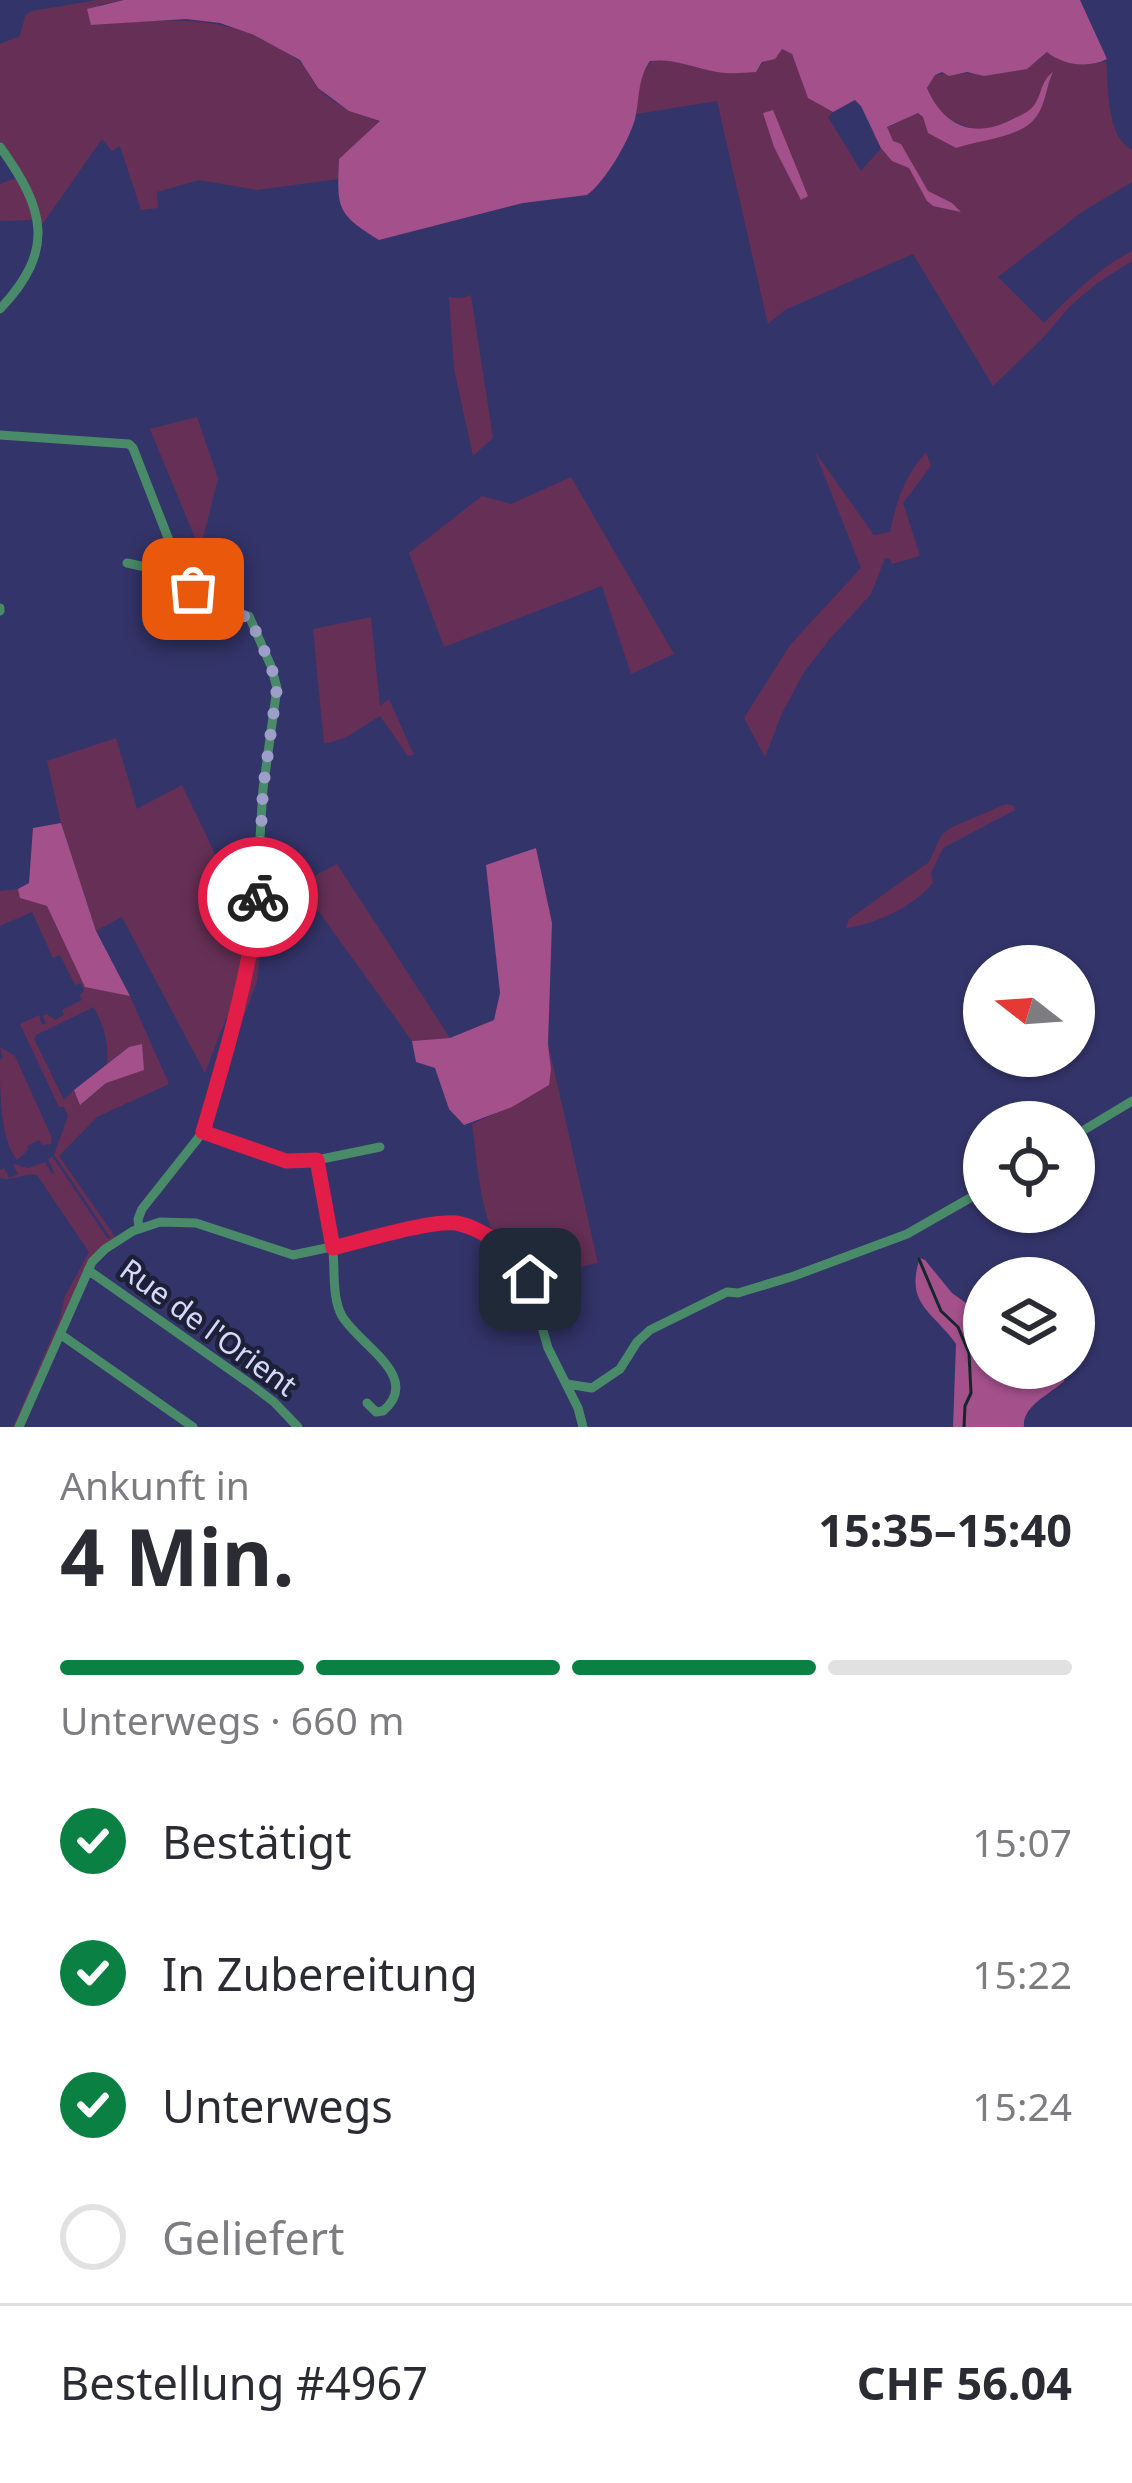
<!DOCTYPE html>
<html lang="de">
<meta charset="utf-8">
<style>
body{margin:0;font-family:"Noto Sans",sans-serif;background:#f7f7f7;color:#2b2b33;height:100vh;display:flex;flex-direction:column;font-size:45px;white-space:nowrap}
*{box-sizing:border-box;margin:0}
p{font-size:39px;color:#7c7c81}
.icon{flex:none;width:66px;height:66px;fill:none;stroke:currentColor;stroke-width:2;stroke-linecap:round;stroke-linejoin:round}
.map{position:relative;height:1427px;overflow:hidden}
.side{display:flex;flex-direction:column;background:#fff;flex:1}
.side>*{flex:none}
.needle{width:78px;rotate:287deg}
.controls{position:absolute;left:963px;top:945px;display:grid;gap:24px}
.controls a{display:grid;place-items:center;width:132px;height:132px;border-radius:50%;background:#fff;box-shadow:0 3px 9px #0004;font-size:60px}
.pin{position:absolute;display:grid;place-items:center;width:102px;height:102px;color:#fff;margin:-51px;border-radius:24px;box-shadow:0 6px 18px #0006}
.courier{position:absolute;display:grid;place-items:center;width:120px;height:120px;margin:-60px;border:9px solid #e11d48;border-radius:50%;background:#fff;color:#222;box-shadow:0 3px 15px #0007}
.summary em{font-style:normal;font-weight:700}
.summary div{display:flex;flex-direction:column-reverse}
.summary{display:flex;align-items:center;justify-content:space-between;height:204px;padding:0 60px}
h1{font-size:78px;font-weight:700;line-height:90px}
.bar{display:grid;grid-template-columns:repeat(4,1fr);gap:18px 12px;align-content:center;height:144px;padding:0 60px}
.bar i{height:15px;border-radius:9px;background:#e1e1e2}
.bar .current{background:#0b8043}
.bar p{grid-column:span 4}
.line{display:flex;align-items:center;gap:30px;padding:0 60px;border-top:3px solid #e1e1e2}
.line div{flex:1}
ol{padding:0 60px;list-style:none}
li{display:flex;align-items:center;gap:36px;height:132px}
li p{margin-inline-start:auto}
li .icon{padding:12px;border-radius:50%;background:#0b8043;color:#fff;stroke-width:4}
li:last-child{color:#7c7c81}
li i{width:66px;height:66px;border:6px solid #e1e1e2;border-radius:50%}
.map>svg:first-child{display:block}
</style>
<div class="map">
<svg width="1132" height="1427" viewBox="0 0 1132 1427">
<rect width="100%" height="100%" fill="#333469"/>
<!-- green -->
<path fill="#663056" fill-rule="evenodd" d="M98,0H124L99,5L91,25C169,20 226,10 295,58C306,65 309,77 317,87C334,106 359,114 381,122L339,159L338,179L257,190L199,180L157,192L158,208L141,210L120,146L112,151L102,139L39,229L36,214L0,147V44L20,36L25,16L31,11Z
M782,49L792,54L808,97L833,112L828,117L861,171L881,148L873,134L918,113L923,117L928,132L956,148L971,128C945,119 937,112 927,88L935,75C974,68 1013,86 1047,52C1063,67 1085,64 1106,62C1109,89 1106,136 1132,150V182L1082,212L998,277L1044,323C1072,295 1097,269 1132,251V261L1096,284L1071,305L1041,340L993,386L913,254L785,310L768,324L717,101L636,114C636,93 638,74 653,60L674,61L714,71L756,72C763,60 773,57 782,49Z
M16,178L27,199L33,220L0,221V184Z
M471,295L493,438L473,456L454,369L449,297L462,298Z
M197,417L218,478L200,550L150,429Z
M815,452L874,535L890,532C897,500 904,477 926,452L931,466L903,503L920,556L892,564L890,559L885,558L871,594L829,640L804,672L782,713L765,757L744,718L790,645L861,568Z
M571,477L674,654L631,674L602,586L444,647L409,553L482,496L511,504Z
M371,617L380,706L389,699L414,755L408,756L380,716L345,738L324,744L313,629Z
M116,738L137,809L182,785L253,933L260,832L267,887L257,982L240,1026L226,1018L205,1073L122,917L96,931L61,823L47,761Z
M1006,804L1014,806L1015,810L943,848L931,873L933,883C913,907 876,924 846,928L849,919L929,862L941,836L950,828Z
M337,864L450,1038L412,1041L299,884Z
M18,889L21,898L47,906L85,986L130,996L169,1084L97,1117L59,1156L118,1241L100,1254L19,1427H13L60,1318L65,1296L89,1252L37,1175C23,1172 13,1182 0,1178V1170L4,1168L9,1178L18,1174L13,1164L28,1168L45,1162L52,1174L54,1172L48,1159L52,1156L108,1239L110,1237L54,1155L68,1116L64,1107H59L20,1024L39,1015L42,1025L46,1023L43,1016L47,1014L55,1020L64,1015L62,1010L82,1000L80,995L84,991L81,983L75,985L60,955L53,958L32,912L0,926V891ZM94,1007C104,1027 109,1041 107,1064L129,1047L106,1083L81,1104L74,1090L64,1100L34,1039L36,1035Z
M0,1047L15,1056L52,1138L51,1144L42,1145L39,1140L27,1146L28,1150L17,1160C0,1138 0,1092 0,1060L3,1058Z
M550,1052L598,1263L530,1279C523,1259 504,1253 495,1236C479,1207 477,1157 472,1124L512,1106L549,1085Z"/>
<!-- forest -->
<path fill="#a3508b" d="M124,0H1080L1107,59C1090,68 1063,66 1047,52L1027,69L984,76L967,72L949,76L942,72L935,75L927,88C943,126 974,139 1011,120C1020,115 1029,113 1035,104C1042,93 1041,81 1053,72C1046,86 1046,104 1036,117C1021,138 979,140 956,148L928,133L923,117L918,113L887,127L893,141L901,144L928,191L952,203L961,212L933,206L927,201L909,168L892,161L881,148L861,106L855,100L833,112L808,98L792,54L782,49L775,59L762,62L756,72C743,73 730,74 717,72C694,68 674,58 650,61C637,80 640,98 635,119C629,141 605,182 587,195L523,203L379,240C336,214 337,208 339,159L380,121L349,111L318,88L300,60L254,35L220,23L186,19L91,25L87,9Z
M773,110L808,196L801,200L774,147L763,113Z
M61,823L96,931L130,996L85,987L47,906L20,898L18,889L29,883L33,828Z
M536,848L552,923L548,1044L551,1069L549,1085L512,1107L464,1125L449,1109L435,1068L416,1062L412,1041L450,1038L494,1020L500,993L486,865Z
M142,1044L144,1070L106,1083L80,1105L74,1090L129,1047Z
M920,1258L925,1260L952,1293L984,1316V1368H1062L1064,1381C1049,1395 1022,1406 1024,1427H953L956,1344C934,1312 904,1305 920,1258Z"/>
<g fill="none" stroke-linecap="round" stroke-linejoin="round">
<!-- stream -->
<path stroke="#14272c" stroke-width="3" d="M919,1259L941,1311L958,1327L969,1353L971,1393L965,1406L964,1427"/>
<!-- minor -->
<path stroke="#498b69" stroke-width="9" d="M0,147C45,209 56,250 0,309
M0,435L129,444L133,448L172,548L191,587
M127,563L155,569L191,587L217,618L249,616L271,666L277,688L263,789L254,935L241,998L203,1132L142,1209L138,1219L139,1228
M0,608V611
M203,1132L286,1161L317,1160L380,1147
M1074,1136L1132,1101
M317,1160C322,1191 330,1221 333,1252C335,1272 332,1298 342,1316C359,1345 423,1377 383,1411L376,1412L367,1403
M88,1270L249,1383L274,1402L298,1427
M60,1334L193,1427
M567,1384L592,1388L620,1369L637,1342L650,1330L727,1292L738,1293L794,1276L907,1234L984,1190
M19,1427L92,1262L105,1249L133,1231L160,1222L196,1223L293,1255L441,1224L457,1223L479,1231L512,1250L523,1261L548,1348L578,1408L583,1427"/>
</g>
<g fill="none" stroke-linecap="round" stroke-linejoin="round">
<!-- done -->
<path stroke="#9c9fc7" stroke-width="12" stroke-dasharray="0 21.6" d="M193,589L217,618L249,616L271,666L277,688L263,789L258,897"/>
<!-- route -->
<path stroke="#e11d48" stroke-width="15" d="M258,897C249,977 226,1054 203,1132L286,1161L317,1160L333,1248C361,1241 430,1220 456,1223C469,1225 481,1232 492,1238C511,1249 523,1257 530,1279"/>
</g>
<g text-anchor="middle" stroke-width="9" stroke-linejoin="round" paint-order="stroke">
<!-- street labels -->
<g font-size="30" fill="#d5d9fa" stroke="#1e2038">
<text transform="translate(208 1328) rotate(36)" y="10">Rue de l'Orient</text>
</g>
</g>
</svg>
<div class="controls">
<a><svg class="needle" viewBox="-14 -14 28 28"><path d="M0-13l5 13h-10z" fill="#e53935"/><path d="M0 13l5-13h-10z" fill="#7c7c81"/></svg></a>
<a><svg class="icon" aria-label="locate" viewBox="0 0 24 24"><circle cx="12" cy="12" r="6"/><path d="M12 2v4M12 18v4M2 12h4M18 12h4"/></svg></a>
<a><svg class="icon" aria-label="layers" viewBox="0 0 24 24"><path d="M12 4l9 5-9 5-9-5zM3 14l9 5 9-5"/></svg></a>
</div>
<div class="pin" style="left:193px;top:589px;background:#ea580c"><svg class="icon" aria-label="bag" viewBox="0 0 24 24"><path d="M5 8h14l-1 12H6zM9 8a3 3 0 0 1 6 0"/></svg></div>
<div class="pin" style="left:530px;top:1279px;background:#1f2937"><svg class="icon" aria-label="home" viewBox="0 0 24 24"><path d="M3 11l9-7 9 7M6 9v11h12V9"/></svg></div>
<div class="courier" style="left:258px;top:897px"><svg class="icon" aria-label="bike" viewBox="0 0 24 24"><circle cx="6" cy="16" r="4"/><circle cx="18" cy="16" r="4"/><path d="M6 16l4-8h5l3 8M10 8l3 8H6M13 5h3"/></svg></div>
</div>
<section class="side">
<div class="summary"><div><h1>4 Min.</h1><p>Ankunft in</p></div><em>15:35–15:40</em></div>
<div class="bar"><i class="current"></i><i class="current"></i><i class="current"></i><i></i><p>Unterwegs · 660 m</p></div>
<ol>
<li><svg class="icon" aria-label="check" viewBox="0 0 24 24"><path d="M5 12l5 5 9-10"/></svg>Bestätigt<p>15:07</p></li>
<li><svg class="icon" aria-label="check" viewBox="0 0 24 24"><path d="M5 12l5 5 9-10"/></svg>In Zubereitung<p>15:22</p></li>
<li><svg class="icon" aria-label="check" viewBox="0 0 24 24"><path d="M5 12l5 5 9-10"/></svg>Unterwegs<p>15:24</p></li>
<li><i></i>Geliefert</li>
</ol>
<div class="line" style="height:156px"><div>Bestellung #4967</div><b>CHF 56.04</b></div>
</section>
